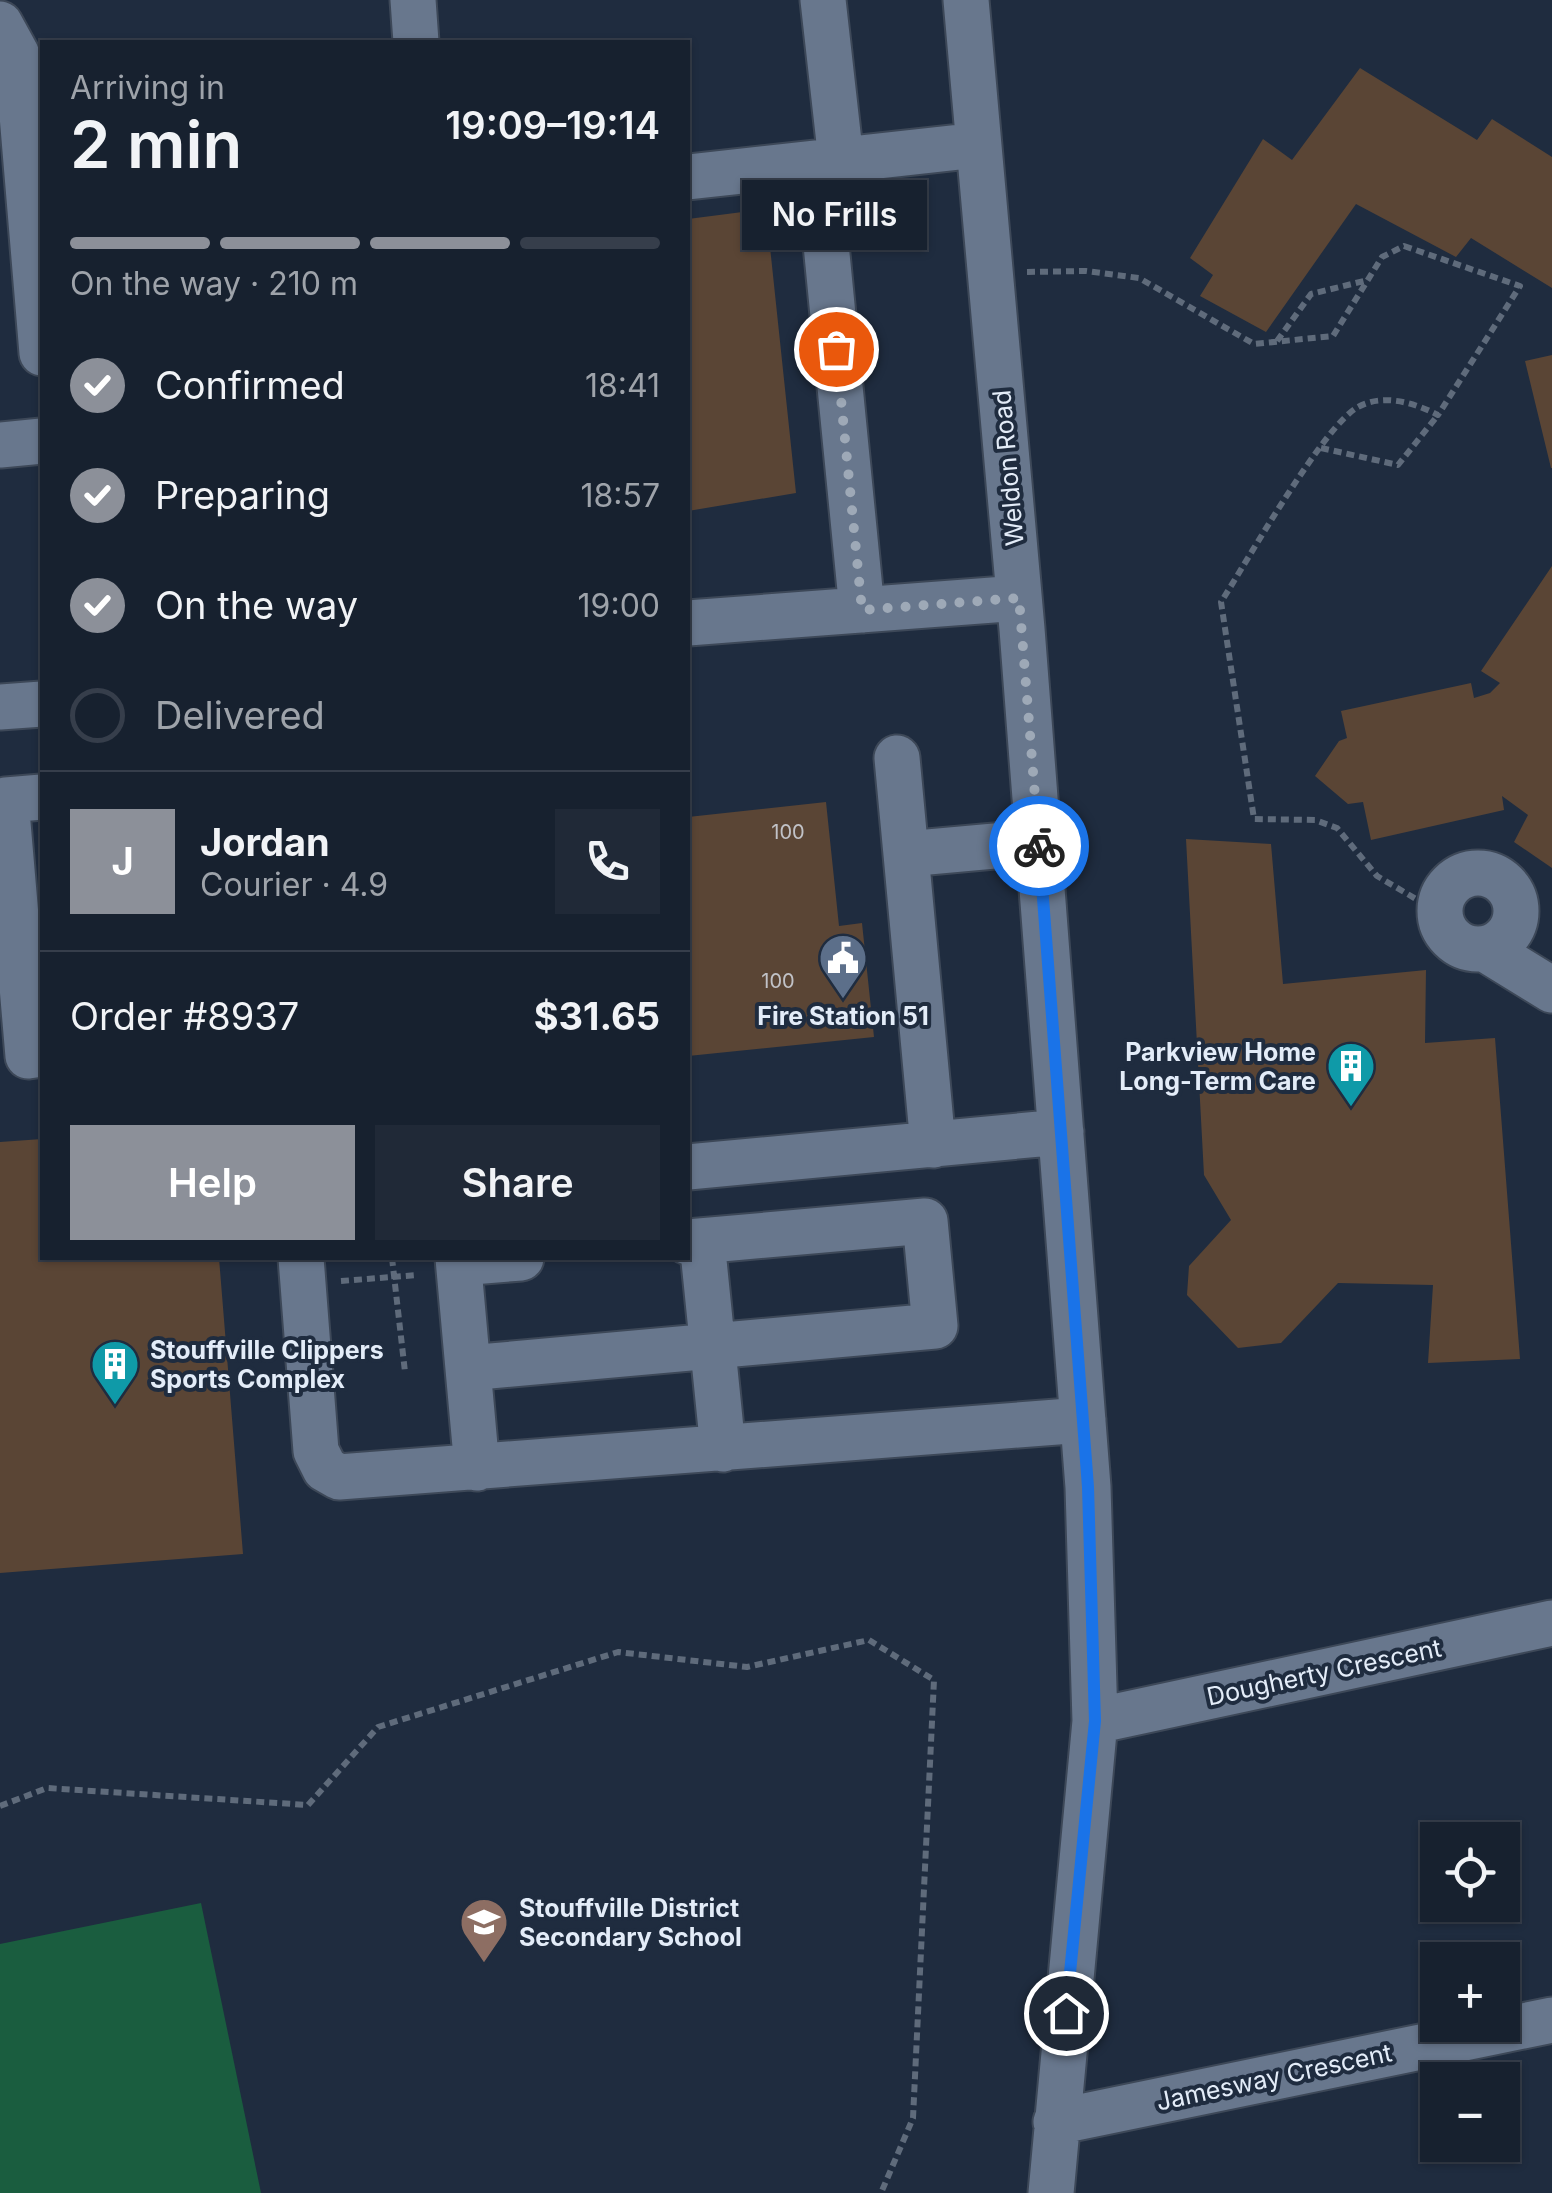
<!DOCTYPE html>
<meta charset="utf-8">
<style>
body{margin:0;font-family:Inter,sans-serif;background:#202937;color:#f1f3f6;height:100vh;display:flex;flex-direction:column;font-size:38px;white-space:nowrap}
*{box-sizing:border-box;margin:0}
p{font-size:32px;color:#9ea3aa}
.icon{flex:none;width:55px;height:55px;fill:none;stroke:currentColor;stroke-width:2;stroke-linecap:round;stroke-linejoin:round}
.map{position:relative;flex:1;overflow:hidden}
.sheet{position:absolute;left:40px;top:40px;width:650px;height:1220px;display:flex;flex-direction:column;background:#17212f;border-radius:0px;box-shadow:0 2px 8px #0004,0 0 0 2px #363e4b}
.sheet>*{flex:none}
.tools{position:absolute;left:1420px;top:1822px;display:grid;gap:20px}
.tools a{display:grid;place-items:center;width:100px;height:100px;border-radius:0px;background:#17212f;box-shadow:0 2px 8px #0004,0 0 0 2px #363e4b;font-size:50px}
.pin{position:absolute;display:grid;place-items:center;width:85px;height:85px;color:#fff;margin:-42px;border:5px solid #fff;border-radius:50%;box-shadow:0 2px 10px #0007}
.courier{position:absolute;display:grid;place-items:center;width:100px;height:100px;margin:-50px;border:8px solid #1a73e8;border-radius:50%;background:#fff;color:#222;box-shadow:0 2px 12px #0007}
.bubble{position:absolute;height:70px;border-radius:0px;background:#17212f;box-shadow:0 2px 8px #0004,0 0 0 2px #363e4b;font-size:32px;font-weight:600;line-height:70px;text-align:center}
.overview em{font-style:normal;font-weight:600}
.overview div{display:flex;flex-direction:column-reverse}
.overview{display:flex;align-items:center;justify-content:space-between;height:170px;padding:0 30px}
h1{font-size:65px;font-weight:600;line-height:75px}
.bar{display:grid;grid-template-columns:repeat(4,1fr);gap:15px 10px;align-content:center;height:120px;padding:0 30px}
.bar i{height:12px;border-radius:8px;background:#363e4b}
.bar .current{background:#8c9099}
.bar p{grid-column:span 4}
.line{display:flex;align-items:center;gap:25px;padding:0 30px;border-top:2px solid #363e4b}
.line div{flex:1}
.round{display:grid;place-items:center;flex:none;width:105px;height:105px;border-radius:0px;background:#202937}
ol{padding:0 30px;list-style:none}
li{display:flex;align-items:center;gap:30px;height:110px}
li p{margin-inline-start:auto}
li .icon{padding:10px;border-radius:50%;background:#8c9099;color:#fff;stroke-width:4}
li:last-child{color:#9ea3aa}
li i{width:55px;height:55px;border:5px solid #363e4b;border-radius:50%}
.action{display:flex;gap:20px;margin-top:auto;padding:20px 30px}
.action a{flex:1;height:115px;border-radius:0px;background:#8c9099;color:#fff;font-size:40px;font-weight:600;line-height:115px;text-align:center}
.action a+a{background:#202937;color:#f1f3f6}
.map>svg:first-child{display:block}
</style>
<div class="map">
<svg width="1552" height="2193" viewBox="0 0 1552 2193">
<rect width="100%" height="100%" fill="#1f2c3f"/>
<!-- green -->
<path fill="#1a5d3f" d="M201,1903L261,2193H0V1944Z"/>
<!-- building -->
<path fill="#5a4535" d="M1360,68L1477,140L1492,119L1552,157V288L1471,238L1456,257L1356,204L1266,332L1200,296L1213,275L1190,258L1263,139L1292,160Z
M766,209L796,493L688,511V219Z
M1552,355V468H1551L1525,361Z
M1552,566V868L1514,842L1528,815L1502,796L1504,810L1371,840L1363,802L1348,804L1315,776L1339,741L1347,738L1341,711L1471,683L1474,698L1490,693L1500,683L1481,671Z
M826,802L839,926L862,923L874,1037L688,1056V817Z
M1186,839L1271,844L1283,984L1426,970L1425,1043L1495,1038L1520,1359L1428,1363L1433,1285L1338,1283L1281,1343L1238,1348L1187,1295L1189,1266L1231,1220L1204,1175Z
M42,1139V1258H219L243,1554L0,1573V1142Z"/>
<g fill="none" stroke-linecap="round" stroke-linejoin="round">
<!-- minor casing -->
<g stroke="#3d4858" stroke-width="49">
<path id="minor" d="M413,0L416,42
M823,0L841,160
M966,0L1022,629L1088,1487L1095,1721L1051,2193
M0,24L17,55L42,353
M818,163L862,610
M688,177L978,145
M0,445L42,441
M688,623L1019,598
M0,707L42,704
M897,758L906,854
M42,797L6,800L28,1056L42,1054
M1440 911a38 38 0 1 1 76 0a38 38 0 1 1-76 0Z
M1487,950L1552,990
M933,1145L906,854L1038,842
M688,1167L1061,1132
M702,1241L723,1449
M301,1258L316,1451L325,1469L339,1477L1083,1420
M458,1258L477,1468
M459,1263L521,1258
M468,1368L935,1326L925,1221L688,1242
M1095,1721L1552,1623
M1056,2122L1552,2020"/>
</g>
<!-- path -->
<path stroke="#5f6b7b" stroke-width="6" stroke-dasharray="8 5" stroke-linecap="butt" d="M1027,272L1086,271L1139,278L1254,344L1333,336L1382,257L1404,246L1520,286L1438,415C1415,403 1383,393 1358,407C1324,425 1246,563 1221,602L1254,819L1315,820L1337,828L1377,876L1438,912
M1277,341L1311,294L1368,280
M1321,448L1398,465L1438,415
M392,1258L405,1372
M341,1281L418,1275
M0,1806L47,1788L308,1805L378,1727L618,1652L747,1667L869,1640L934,1680L913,2118L881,2193"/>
<!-- minor -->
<use href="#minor" stroke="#68778d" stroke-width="45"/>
</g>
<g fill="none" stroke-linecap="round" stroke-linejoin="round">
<!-- done -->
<path stroke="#9ea9b7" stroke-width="10" stroke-dasharray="0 18" d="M836,349L862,610L1019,598L1039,846"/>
<!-- route -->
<path stroke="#1a73e8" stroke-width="12" d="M1039,846L1088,1487L1095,1721L1066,2013"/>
</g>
<!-- icons -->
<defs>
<g id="civic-pin" transform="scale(2.5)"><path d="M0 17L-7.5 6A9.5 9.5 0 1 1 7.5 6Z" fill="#5c6f8a" stroke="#1f2c3f"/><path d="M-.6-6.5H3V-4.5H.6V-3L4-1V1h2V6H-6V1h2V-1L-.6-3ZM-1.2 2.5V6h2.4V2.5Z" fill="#fff"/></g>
<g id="building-pin" transform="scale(2.5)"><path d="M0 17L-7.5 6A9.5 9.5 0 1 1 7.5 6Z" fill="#0f9aa8" stroke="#1f2c3f"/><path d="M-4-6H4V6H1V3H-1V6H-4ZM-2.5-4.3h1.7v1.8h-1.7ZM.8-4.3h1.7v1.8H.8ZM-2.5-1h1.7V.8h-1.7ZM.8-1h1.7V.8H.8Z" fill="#fff"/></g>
<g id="school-pin" transform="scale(2.5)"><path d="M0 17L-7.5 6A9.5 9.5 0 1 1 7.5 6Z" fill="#8d6e63" stroke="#1f2c3f"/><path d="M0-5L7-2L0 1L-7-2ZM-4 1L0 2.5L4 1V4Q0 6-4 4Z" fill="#fff"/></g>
</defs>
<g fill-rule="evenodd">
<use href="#civic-pin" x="843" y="958"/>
<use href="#building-pin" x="1351" y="1066"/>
<use href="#building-pin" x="115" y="1364"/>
<use href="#school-pin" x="484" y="1922"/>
</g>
<g text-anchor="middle" stroke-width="8" stroke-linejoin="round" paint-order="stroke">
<!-- number labels -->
<g font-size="20" fill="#c1c2c7">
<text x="788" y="839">100</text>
<text x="778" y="988">100</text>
</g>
<!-- street labels -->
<g font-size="25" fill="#e3ecf8" stroke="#1f2c3f">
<text transform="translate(1008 468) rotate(-95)" y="9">Weldon Road</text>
<text transform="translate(1324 1672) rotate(-12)" y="9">Dougherty Crescent</text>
<text transform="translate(1274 2077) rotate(-12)" y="9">Jamesway Crescent</text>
</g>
<!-- poi labels -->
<g font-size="25" font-weight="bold" fill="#e3ecf8" stroke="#1f2c3f" text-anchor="start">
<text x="843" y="1025" text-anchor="middle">Fire Station 51</text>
<text x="1316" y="1061" text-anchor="end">Parkview Home<tspan x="1316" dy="29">Long-Term Care</tspan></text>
<text x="150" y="1359">Stouffville Clippers<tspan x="150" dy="29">Sports Complex</tspan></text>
<text x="519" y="1917">Stouffville District<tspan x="519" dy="29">Secondary School</tspan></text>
</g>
</g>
</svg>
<div class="tools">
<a><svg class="icon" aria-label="locate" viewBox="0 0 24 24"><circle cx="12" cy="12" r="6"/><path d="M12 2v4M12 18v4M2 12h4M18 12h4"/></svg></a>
<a>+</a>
<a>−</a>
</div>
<div class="pin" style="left:836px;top:349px;background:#ea580c"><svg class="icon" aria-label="bag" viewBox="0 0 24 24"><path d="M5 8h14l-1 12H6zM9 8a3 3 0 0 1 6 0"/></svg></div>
<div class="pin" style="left:1066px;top:2013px;background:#1f2937"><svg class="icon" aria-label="home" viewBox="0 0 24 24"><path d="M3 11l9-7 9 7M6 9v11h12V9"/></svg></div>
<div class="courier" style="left:1039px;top:846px"><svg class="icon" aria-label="bike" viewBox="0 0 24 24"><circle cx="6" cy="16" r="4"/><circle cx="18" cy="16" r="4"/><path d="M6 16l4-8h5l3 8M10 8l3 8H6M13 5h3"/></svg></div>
<div class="bubble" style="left:742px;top:180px;width:185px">No Frills</div>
<section class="sheet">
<div class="overview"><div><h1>2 min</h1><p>Arriving in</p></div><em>19:09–19:14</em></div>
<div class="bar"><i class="current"></i><i class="current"></i><i class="current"></i><i></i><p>On the way · 210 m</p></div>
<ol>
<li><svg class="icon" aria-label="check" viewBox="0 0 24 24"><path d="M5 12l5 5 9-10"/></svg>Confirmed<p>18:41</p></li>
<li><svg class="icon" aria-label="check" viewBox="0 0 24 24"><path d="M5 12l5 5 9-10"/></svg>Preparing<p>18:57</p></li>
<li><svg class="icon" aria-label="check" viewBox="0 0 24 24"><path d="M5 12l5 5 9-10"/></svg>On the way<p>19:00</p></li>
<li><i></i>Delivered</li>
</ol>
<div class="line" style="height:180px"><b class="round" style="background:#8c9099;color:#fff">J</b><div><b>Jordan</b><p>Courier · 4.9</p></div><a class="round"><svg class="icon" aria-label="phone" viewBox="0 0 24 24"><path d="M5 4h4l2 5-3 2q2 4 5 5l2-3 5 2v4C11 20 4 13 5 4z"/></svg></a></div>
<div class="line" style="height:130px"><div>Order #8937</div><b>$31.65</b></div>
<div class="action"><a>Help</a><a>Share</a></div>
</section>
</div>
